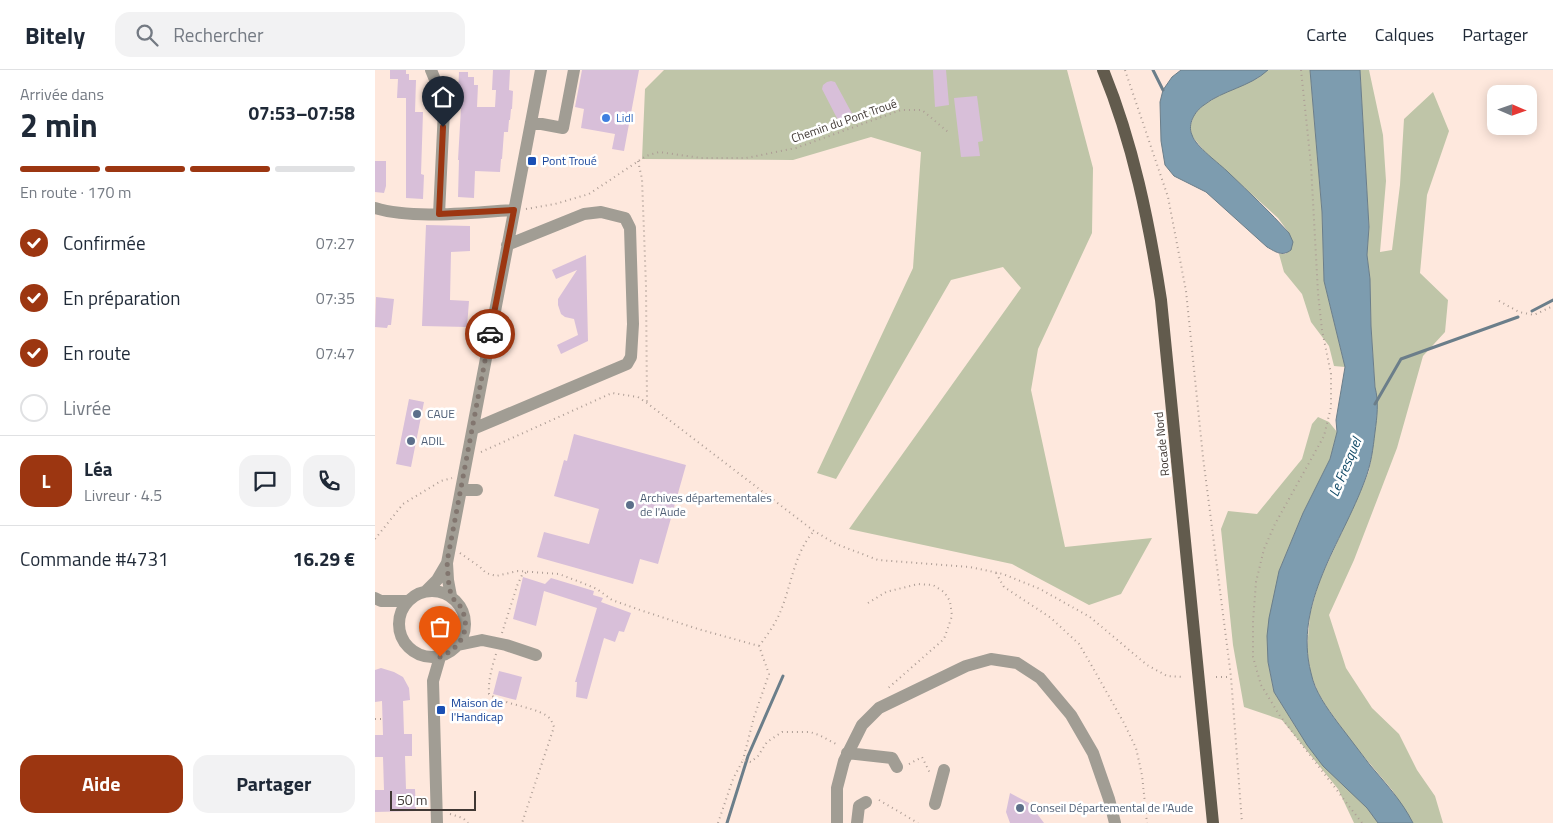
<!DOCTYPE html>
<html lang="fr">
<meta charset="utf-8">
<style>
body{margin:0;font-family:"Titillium Web",sans-serif;background:#f2f2f3;color:#1f2937;height:100vh;display:flex;flex-direction:column;font-size:19px;white-space:nowrap}
*{box-sizing:border-box;margin:0}
p{font-size:16px;color:#747a83}
.icon{flex:none;width:28px;height:28px;fill:none;stroke:currentColor;stroke-width:2;stroke-linecap:round;stroke-linejoin:round}
.map{position:relative;flex:1;overflow:hidden}
.side{display:flex;flex-direction:column;background:#fff;width:375px}
.side>*{flex:none}
.needle{width:32px;rotate:92deg}
.buttons{position:absolute;left:1112px;top:15px;display:grid;gap:10px}
.buttons a{display:grid;place-items:center;width:50px;height:50px;border-radius:10px;background:#fff;box-shadow:0 2px 12px #0003;font-size:25px}
.scale{position:absolute;left:15px;bottom:12px;width:86px;box-sizing:border-box;padding-left:5px;border:2px solid #403834;border-top:0;font-size:14px;line-height:18px;white-space:nowrap;color:#403834;-webkit-text-stroke:4px #fff;paint-order:stroke}
.pin{position:absolute;display:grid;place-items:center;width:42px;height:42px;color:#fff;margin:-51px -21px;border-radius:50% 50% 50% 0;rotate:-45deg;box-shadow:0 0 5px #0007}
.pin .icon{rotate:45deg}
.courier{position:absolute;display:grid;place-items:center;width:50px;height:50px;margin:-25px;border:4px solid #9c3611;border-radius:50%;background:#fff;color:#222;box-shadow:0 1px 6px #0007}
.overview em{font-style:normal;font-weight:700}
.overview div{display:flex;flex-direction:column-reverse}
.overview{display:flex;align-items:center;justify-content:space-between;height:85px;padding:0 20px}
h1{font-size:32px;font-weight:700;line-height:38px}
.bar{display:grid;grid-template-columns:repeat(4,1fr);gap:8px 5px;align-content:center;height:60px;padding:0 20px}
.bar i{height:6px;border-radius:4px;background:#e0e1e3}
.bar .on{background:#9c3611}
.bar p{grid-column:span 4}
.line{display:flex;align-items:center;gap:12px;padding:0 20px;border-top:1px solid #e0e1e3}
.line div{flex:1}
.round{display:grid;place-items:center;flex:none;width:52px;height:52px;border-radius:15px;background:#f2f2f3}
ol{padding:0 20px;list-style:none}
li{display:flex;align-items:center;gap:15px;height:55px}
li p{margin-inline-start:auto}
li .icon{padding:5px;border-radius:50%;background:#9c3611;color:#fff;stroke-width:4}
li:last-child{color:#747a83}
li i{width:28px;height:28px;border:2px solid #e0e1e3;border-radius:50%}
.cta{display:flex;gap:10px;margin-top:auto;padding:10px 20px}
.cta a{flex:1;height:58px;border-radius:15px;background:#9c3611;color:#fff;font-size:20px;font-weight:700;line-height:58px;text-align:center}
.cta a+a{background:#f2f2f3;color:#1f2937}
header{display:flex;align-items:center;gap:30px;box-sizing:border-box;height:70px;padding:0 25px;background:#fff;border-bottom:1px solid #e0e1e3}
header strong{font-size:24px}
nav{display:flex;gap:28px;margin-inline-start:auto;font-size:18px}
.search{width:350px;height:45px;background:#f2f2f3;display:flex;align-items:center;gap:12px;box-sizing:border-box;padding:0 18px;border-radius:15px;color:#747a83;font-size:19px}
main{display:flex;flex:1;min-height:0}
.map>svg:first-child{display:block}
</style>
<header>
<strong>Bitely</strong>
<div class="search"><svg class="icon" aria-label="search" viewBox="0 0 24 24"><circle cx="10" cy="10" r="6"/><path d="M15 15l6 6"/></svg>Rechercher</div>
<nav><a>Carte</a><a>Calques</a><a>Partager</a></nav>
</header>
<main>
<section class="side">
<div class="overview"><div><h1>2 min</h1><p>Arrivée dans</p></div><em>07:53–07:58</em></div>
<div class="bar"><i class="on"></i><i class="on"></i><i class="on"></i><i></i><p>En route · 170 m</p></div>
<ol>
<li><svg class="icon" aria-label="check" viewBox="0 0 24 24"><path d="M5 12l5 5 9-10"/></svg>Confirmée<p>07:27</p></li>
<li><svg class="icon" aria-label="check" viewBox="0 0 24 24"><path d="M5 12l5 5 9-10"/></svg>En préparation<p>07:35</p></li>
<li><svg class="icon" aria-label="check" viewBox="0 0 24 24"><path d="M5 12l5 5 9-10"/></svg>En route<p>07:47</p></li>
<li><i></i>Livrée</li>
</ol>
<div class="line" style="height:90px"><b class="round" style="background:#9c3611;color:#fff">L</b><div><b>Léa</b><p>Livreur · 4.5</p></div><a class="round"><svg class="icon" aria-label="chat" viewBox="0 0 24 24"><path d="M4 5h16v11H9l-5 4z"/></svg></a><a class="round"><svg class="icon" aria-label="phone" viewBox="0 0 24 24"><path d="M5 4h4l2 5-3 2q2 4 5 5l2-3 5 2v4C11 20 4 13 5 4z"/></svg></a></div>
<div class="line" style="height:65px"><div>Commande #4731</div><b>16.29 €</b></div>
<div class="cta"><a>Aide</a><a>Partager</a></div>
</section>
<div class="map">
<svg width="1178" height="753" viewBox="0 0 1178 753">
<rect width="100%" height="100%" fill="#fee8dd"/>
<!-- green -->
<path fill="#bfc5a8" d="M289,0H692L718,98L717,163L663,279L656,320L690,477L777,468L746,524L714,535L637,494L474,459L646,218L628,197L576,210L461,409L442,403L538,198L546,82L496,67L418,90L267,89L270,19Z
M893,0H935L947,142L949,211L970,297L959,296L954,276L936,252L927,224L909,202L904,184H911L914,163L903,148L830,82L817,66L815,57L819,45L828,35L849,23L883,8Z
M985,0H994L1008,65L1011,111L1005,182L1017,180L1025,115L1029,49L1058,22L1074,61L1052,125L1045,203L1073,230L1070,262L1048,286L1022,378L979,490L954,545L971,598L997,638L1024,664L1042,700L1060,726L1068,753H1038L1017,720L980,676L951,636L944,624L936,605L932,579L935,544L944,512L988,416L994,401L996,390L1002,344L996,256L995,209L992,185L994,157Z
M943,347L954,352L962,362L955,389L928,443L904,501L893,592L899,622L924,662L939,673L1006,753H979L963,719L907,650L869,637L858,575L846,459L853,441L882,444L927,389L937,354Z"/>
<!-- water -->
<path fill="#7d9caf" stroke="#6b7e8a" d="M806,0H893C875,17 848,20 829,35C820,41 812,54 817,65C821,77 844,93 854,103C875,123 895,142 914,163L918,172L916,180C907,187 901,182 892,177L831,122L799,106L790,95L786,71L785,32L788,20L797,7Z
M935,0H985L994,157L992,185L995,209L996,256L1000,317C1004,332 1002,347 1000,362C998,379 996,395 990,410C967,473 918,533 936,603C940,622 952,638 963,653C974,667 984,681 995,695C1011,714 1027,731 1038,753H1003L992,738L948,696L932,675L899,622L893,592L892,566L894,548L904,501L928,443L955,389L962,362L961,350L970,297L949,211L947,142Z"/>
<g fill="none" stroke-linecap="round" stroke-linejoin="round">
<!-- stream -->
<path stroke="#6b7e8a" stroke-width="3" d="M778,0L788,20
M1157,241L1178,230
M1000,334L1026,289L1143,247
M352,753L373,686L408,606"/>
</g>
<!-- building -->
<path fill="#d8bfd9" d="M15,0H31V4H34V10H41L40,42H48L46,104L49,105L48,129L31,128V28H22L23,9H15Z
M118,0H135L134,20L138,21L137,39H136L135,50H134L133,62H129L127,89H126L125,102L100,101L99,128L83,127L84,90H83L86,38H84V24H83L84,2H93V7H99V15H103L102,37H120L121,20H117Z
M207,0H264L249,81L237,79L240,64L206,58L209,39L200,37Z
M558,0H571L574,35L560,37Z
M456,11L460,12L480,49L466,56L447,19L448,15L452,12Z
M602,26L608,71L603,72L605,86L586,87L579,28Z
M0,91H11V116L9,123L0,122Z
M51,155L95,156V181L76,182L75,230L94,231L92,257L47,256Z
M211,185L213,271L186,284L182,275L203,265L199,249L190,247L186,244L183,235V229L202,200L181,209L177,200Z
M1,227L19,229L16,255H13L12,258L0,257Z
M34,329L49,332L36,397L21,394Z
M199,364L311,395L283,494L265,489L258,514L162,487L169,462L214,474L224,439L179,426L189,390L192,391Z
M148,507L170,514L176,508L219,521L218,525L228,528L226,532L256,543L249,562L244,561L240,572L229,568L212,629L201,627L202,612H200L222,538L169,521L161,556L138,549Z
M6,598L19,602L28,607L34,618L35,630L28,631L29,664H37V686H30L31,719H40L41,741L0,742V720H9L8,687H0V665H8L7,631L0,632V600Z
M124,601L147,607L141,630L118,624Z
M635,723L654,733L669,753H635L631,742Z"/>
<g fill="none" stroke-linecap="round" stroke-linejoin="round">
<!-- path -->
<path stroke="#ad9d95" stroke-width="2" stroke-dasharray="1 4" stroke-linecap="butt" d="M750,0L793,127L811,221L828,387L856,607L867,753
M926,0L936,95L943,223L947,260L956,304V337L949,366L900,454L889,479L881,512L878,551V587L886,615L905,646L987,753
M263,91L267,109L271,216L272,333
M151,139L180,134L214,124L271,86L284,82L326,88H371L421,78L526,40H547L573,62
M1124,231L1144,242L1159,245L1178,236
M106,382L237,323L263,327L272,333L439,461L461,474L503,490L595,497L628,504L665,519L715,547L772,595L792,606L808,607
M0,469L28,434L66,411L77,408
M85,483L105,497L111,503L121,506L143,501L184,504L205,512L222,519L237,530L265,540L323,559L384,576L394,604L379,647L368,690
M621,503L629,517L676,548L704,574L718,598L749,653L761,678L767,705L772,753
M493,533L511,522L543,514L558,515L569,522L575,531L577,546L569,569L511,620
M127,563L142,516L147,505L152,502
M384,576C391,567 398,557 403,547C416,520 418,485 438,462
M121,584C117,597 113,611 114,624C130,636 167,637 176,650C177,652 178,654 179,657L147,753
M841,607H856
M0,649H7
M534,694L547,687L555,703
M504,730L543,753
M75,744L88,748L93,753
M343,753L358,709L368,690L376,692L383,686L392,672L407,662H435L444,665L463,675"/>
<!-- minor -->
<path stroke="#a19d94" stroke-width="12" d="M56,0L65,22L69,40L64,144
M156,52L188,58L199,0
M0,138C38,150 99,142 139,140
M98,359L252,294L256,287L258,254L255,158L250,148L226,142L209,144L132,175
M86,420H102
M24 554a33 33 0 1 1 66 0a33 33 0 1 1-66 0Z
M51,521L62,510L72,493
M76,526L73,510L72,493L166,0
M0,528L6,531H33
M83,575L107,570L131,575L161,585
M472,683L517,688L522,697
M560,734L569,700
M62,753L58,611L65,587
M462,753V718L469,691L487,655L504,638L591,596L616,589L642,593L665,608L696,645L718,683L734,729L740,753
M482,753L484,736L491,732"/>
<!-- major -->
<path stroke="#625b4d" stroke-width="12" d="M728,0C758,73 774,152 786,230L838,753"/>
</g>
<g fill="none" stroke-linecap="round" stroke-linejoin="round">
<!-- done -->
<path stroke="#82766f" stroke-width="5" stroke-dasharray="0 9" d="M65,587C86,578 98,558 85,536C82,532 77,529 76,524C73,514 73,503 72,492L115,264"/>
<!-- route -->
<path stroke="#9c3611" stroke-width="6" d="M68,57L64,144L139,140L115,264"/>
</g>
<!-- markers -->
<circle fill="#3f7fe0" stroke="#fff" stroke-width="2" cx="231" cy="48" r="5"/>
<g fill="#1a4fb4" stroke="#fff" stroke-width="2">
<rect x="152" y="86" width="10" height="10" rx="2.5"/>
<rect x="61" y="635" width="10" height="10" rx="2.5"/>
</g>
<g fill="#5c6f8a" stroke="#fff" stroke-width="2">
<circle cx="42" cy="344" r="5"/>
<circle cx="36" cy="371" r="5"/>
<circle cx="255" cy="435" r="5"/>
<circle cx="645" cy="738" r="5"/>
</g>
<g text-anchor="middle" stroke-width="5" stroke-linejoin="round" paint-order="stroke">
<!-- shop labels -->
<g font-size="12" fill="#366cbe" stroke="#fff" text-anchor="start">
<text x="241" y="52">Lidl</text>
</g>
<!-- street labels -->
<g font-size="12" fill="#403834" stroke="#fff">
<text transform="translate(469 51) rotate(-19)" y="4">Chemin du Pont Troué</text>
<text transform="translate(787 374) rotate(-96)" y="4">Rocade Nord</text>
</g>
<!-- transit labels -->
<g font-size="12" fill="#164399" stroke="#fff" text-anchor="start">
<text x="167" y="95">Pont Troué</text>
<text x="76" y="637">Maison de<tspan x="76" dy="14">l'Handicap</tspan></text>
</g>
<!-- service labels -->
<g font-size="12" fill="#4e5e75" stroke="#fff" text-anchor="start">
<text x="52" y="348">CAUE</text>
<text x="46" y="375">ADIL</text>
<text x="265" y="432">Archives départementales<tspan x="265" dy="14">de l'Aude</tspan></text>
<text x="655" y="742">Conseil Départemental de l'Aude</text>
</g>
<!-- water labels -->
<g font-size="14" font-style="italic" fill="#114a67" stroke="#fff">
<text transform="translate(970 397) rotate(-67)" y="5">Le Fresquel</text>
</g>
</g>
</svg>
<div class="buttons">
<a><svg class="needle" viewBox="-14 -14 28 28"><path d="M0-13l5 13h-10z" fill="#e53935"/><path d="M0 13l5-13h-10z" fill="#747a83"/></svg></a>
</div>
<div class="scale">50 m</div>
<div class="pin" style="left:65px;top:587px;background:#ea580c"><svg class="icon" aria-label="bag" viewBox="0 0 24 24"><path d="M5 8h14l-1 12H6zM9 8a3 3 0 0 1 6 0"/></svg></div>
<div class="pin" style="left:68px;top:57px;background:#1f2937"><svg class="icon" aria-label="home" viewBox="0 0 24 24"><path d="M3 11l9-7 9 7M6 9v11h12V9"/></svg></div>
<div class="courier" style="left:115px;top:264px"><svg class="icon" aria-label="car" viewBox="0 0 24 24"><path d="M5 17H2v-5l4-1 3-4h7l3 4 3 1v5h-3M9 17h6M6 11h13"/><circle cx="7" cy="17" r="2"/><circle cx="17" cy="17" r="2"/></svg></div>
</div>
</main>
